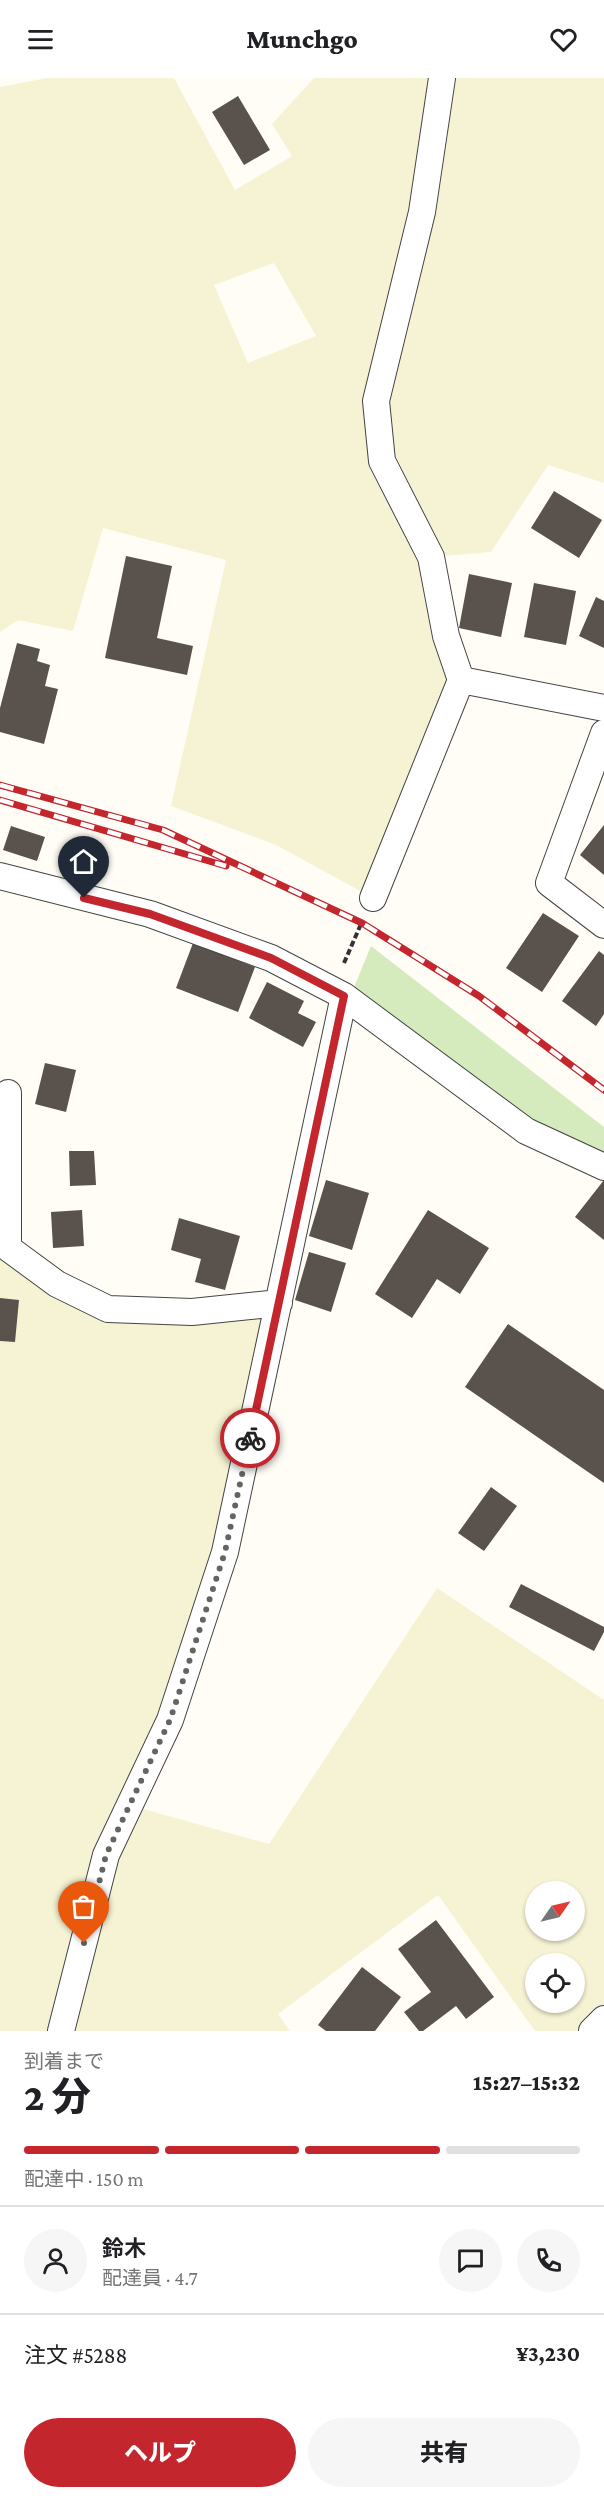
<!DOCTYPE html>
<html lang="ja">
<meta charset="utf-8">
<style>
body{margin:0;font-family:"Crimson Pro","Noto Sans JP",serif;background:#f6f6f6;color:#202124;height:100vh;display:flex;flex-direction:column;font-size:22px;white-space:nowrap}
*{box-sizing:border-box;margin:0}
p{font-size:20px;color:#757577}
.icon{flex:none;width:33px;height:33px;fill:none;stroke:currentColor;stroke-width:2;stroke-linecap:round;stroke-linejoin:round}
.map{position:relative;height:1953px;overflow:hidden}
.drawer{display:flex;flex-direction:column;background:#fff;flex:1}
.drawer>*{flex:none}
.needle{width:39px;rotate:56deg}
.controls{position:absolute;left:525px;top:1803px;display:grid;gap:12px}
.controls a{display:grid;place-items:center;width:60px;height:60px;border-radius:50%;background:#fff;box-shadow:0 2px 4px #0004;font-size:30px}
.pin{position:absolute;display:grid;place-items:center;width:51px;height:51px;color:#fff;margin:-62px -26px;border-radius:50% 50% 50% 0;rotate:-45deg;box-shadow:0 0 6px #0007}
.pin .icon{rotate:45deg}
.courier{position:absolute;display:grid;place-items:center;width:60px;height:60px;margin:-30px;border:4px solid #c4262e;border-radius:50%;background:#fff;color:#222;box-shadow:0 2px 8px #0007}
.summary em{font-style:normal;font-weight:800}
.summary div{display:flex;flex-direction:column-reverse}
.summary{display:flex;align-items:center;justify-content:space-between;height:102px;padding:0 24px}
h1{font-size:39px;font-weight:800;line-height:45px}
.bar{display:grid;grid-template-columns:repeat(4,1fr);gap:9px 6px;align-content:center;height:72px;padding:0 24px}
.bar i{height:8px;border-radius:4px;background:#e0e0e0}
.bar .selected{background:#c4262e}
.bar p{grid-column:span 4}
.line{display:flex;align-items:center;gap:15px;padding:0 24px;border-top:2px solid #e0e0e0}
.line div{flex:1}
.round{display:grid;place-items:center;flex:none;width:63px;height:63px;border-radius:32px;background:#f6f6f6}
.button{display:flex;gap:12px;margin-top:auto;padding:12px 24px}
.button a{flex:1;height:69px;border-radius:36px;background:#c4262e;color:#fff;font-size:24px;font-weight:800;line-height:69px;text-align:center}
.button a+a{background:#f6f6f6;color:#202124}
header{display:flex;justify-content:space-between;align-items:center;height:78px;padding:0 24px;background:#fff;font-size:27px;font-weight:800}
.map>svg:first-child{display:block}
</style>
<header><svg class="icon" aria-label="menu" viewBox="0 0 24 24"><path d="M4 6h16M4 12h16M4 18h16"/></svg>Munchgo<svg class="icon" aria-label="heart" viewBox="0 0 24 24"><path d="M12 20l-8-8c-3-5 5-10 8-4 3-6 11-1 8 4z"/></svg></header>
<div class="map">
<svg width="604" height="1953" viewBox="0 0 604 1953">
<rect width="100%" height="100%" fill="#fffdf5"/>
<!-- farmland -->
<path fill="#f6f3d4" fill-rule="evenodd" d="M47,0H174L235,112L292,78L272,46L314,0H604V405L548,387L491,474L431,479L461,602L373,820L276,767L171,728L226,482L103,450L73,553L18,542L0,554V9ZM274,185L316,258L248,285L214,207Z
M0,1011L8,1170L108,1231L279,1225L225,1474L129,1727L269,1766L437,1510L604,1622V1941L592,1953H535L438,1817L278,1936L290,1953H0ZM536,1814H574V1852H536ZM536,1886H574V1924H536Z"/>
<!-- green -->
<path fill="#d5ebbd" d="M371,868L604,1049V1083L529,1047L350,919Z"/>
<!-- building -->
<path fill="#5a524d" d="M238,18L270,72L244,87L212,34Z
M554,413L602,442L579,480L531,450Z
M126,478L172,488L157,560L193,568L187,597L105,580Z
M469,496L512,505L501,559L459,550Z
M534,505L576,513L566,567L524,559Z
M596,519L604,523V570L579,558Z
M17,565L40,571L37,583L50,587L45,608L58,611L44,666L0,654V630Z
M604,747V797L580,777Z
M11,748L45,759L37,783L3,772Z
M543,835L579,858L542,914L506,890Z
M193,865L255,889L238,934L176,910Z
M599,873L604,877V936L596,948L562,923Z
M267,904L304,923L298,935L316,944L303,969L249,940Z
M45,985L76,992L66,1034L35,1026Z
M69,1073H94L96,1107L70,1108Z
M326,1102L369,1115L352,1172L309,1158Z
M604,1102V1162L575,1139Z
M82,1132L84,1168L53,1170L51,1134Z
M428,1132L489,1170L460,1216L437,1201L412,1240L375,1216Z
M179,1140L240,1158L225,1212L195,1204L201,1181L171,1172Z
M309,1174L346,1185L331,1234L295,1222Z
M0,1220L19,1222L15,1264L0,1263Z
M508,1246L604,1312V1405L465,1309Z
M491,1409L517,1428L484,1473L458,1455Z
M521,1506L604,1549V1554L594,1573L509,1529Z
M436,1842L494,1919L466,1941L456,1928L423,1953H419L404,1934L431,1914L398,1871Z
M362,1889L401,1919L375,1953H326L318,1947Z"/>
<g fill="none" stroke-linecap="round" stroke-linejoin="round">
<!-- street casing -->
<g stroke="#444" stroke-width="28">
<path id="street" d="M461,602L604,630
M604,655L549,805L604,847
M0,798L150,836L271,880L344,918L526,1053L604,1089
M373,820L461,602L446,558L431,479L382,383L376,323L422,134L442,0
M8,1015V1170L57,1206L108,1231L192,1234L279,1225
M61,1953L106,1777L170,1642L225,1474L344,918
M592,1953L604,1941"/>
</g>
<!-- path -->
<path stroke="#333" stroke-width="4" stroke-dasharray="6 3" stroke-linecap="butt" d="M344,885L361,846"/>
<!-- street -->
<use href="#street" stroke="#fff" stroke-width="26"/>
<!-- rail casing -->
<g stroke="#c4262e" stroke-width="7">
<path id="rail" d="M0,707L163,752L362,845L479,918L604,1012
M0,722L226,788"/>
</g>
<!-- rail -->
<use href="#rail" stroke="#fff" stroke-width="4.5" stroke-dasharray="14" stroke-linecap="butt"/>
</g>
<g fill="none" stroke-linecap="round" stroke-linejoin="round">
<!-- done -->
<path stroke="#646461" stroke-width="6" stroke-dasharray="0 10.8" d="M84,1865L106,1777L170,1642L177,1621L225,1474L250,1360"/>
<!-- route -->
<path stroke="#c4262e" stroke-width="8" d="M84,820L150,836L271,880L344,918L250,1360"/>
</g>
</svg>
<div class="controls">
<a><svg class="needle" viewBox="-14 -14 28 28"><path d="M0-13l5 13h-10z" fill="#e53935"/><path d="M0 13l5-13h-10z" fill="#757577"/></svg></a>
<a><svg class="icon" aria-label="locate" viewBox="0 0 24 24"><circle cx="12" cy="12" r="6"/><path d="M12 2v4M12 18v4M2 12h4M18 12h4"/></svg></a>
</div>
<div class="pin" style="left:84px;top:1865px;background:#ea580c"><svg class="icon" aria-label="bag" viewBox="0 0 24 24"><path d="M5 8h14l-1 12H6zM9 8a3 3 0 0 1 6 0"/></svg></div>
<div class="pin" style="left:84px;top:820px;background:#1f2937"><svg class="icon" aria-label="home" viewBox="0 0 24 24"><path d="M3 11l9-7 9 7M6 9v11h12V9"/></svg></div>
<div class="courier" style="left:250px;top:1360px"><svg class="icon" aria-label="bike" viewBox="0 0 24 24"><circle cx="6" cy="16" r="4"/><circle cx="18" cy="16" r="4"/><path d="M6 16l4-8h5l3 8M10 8l3 8H6M13 5h3"/></svg></div>
</div>
<section class="drawer">
<div class="summary"><div><h1>2 分</h1><p>到着まで</p></div><em>15:27–15:32</em></div>
<div class="bar"><i class="selected"></i><i class="selected"></i><i class="selected"></i><i></i><p>配達中 · 150 m</p></div>
<div class="line" style="height:108px"><a class="round"><svg class="icon" aria-label="person" viewBox="0 0 24 24"><circle cx="12" cy="8" r="4"/><path d="M4 21q1-7 8-7t8 7"/></svg></a><div><b>鈴木</b><p>配達員 · 4.7</p></div><a class="round"><svg class="icon" aria-label="chat" viewBox="0 0 24 24"><path d="M4 5h16v11H9l-5 4z"/></svg></a><a class="round"><svg class="icon" aria-label="phone" viewBox="0 0 24 24"><path d="M5 4h4l2 5-3 2q2 4 5 5l2-3 5 2v4C11 20 4 13 5 4z"/></svg></a></div>
<div class="line" style="height:78px"><div>注文 #5288</div><b>¥3,230</b></div>
<div class="button"><a>ヘルプ</a><a>共有</a></div>
</section>
